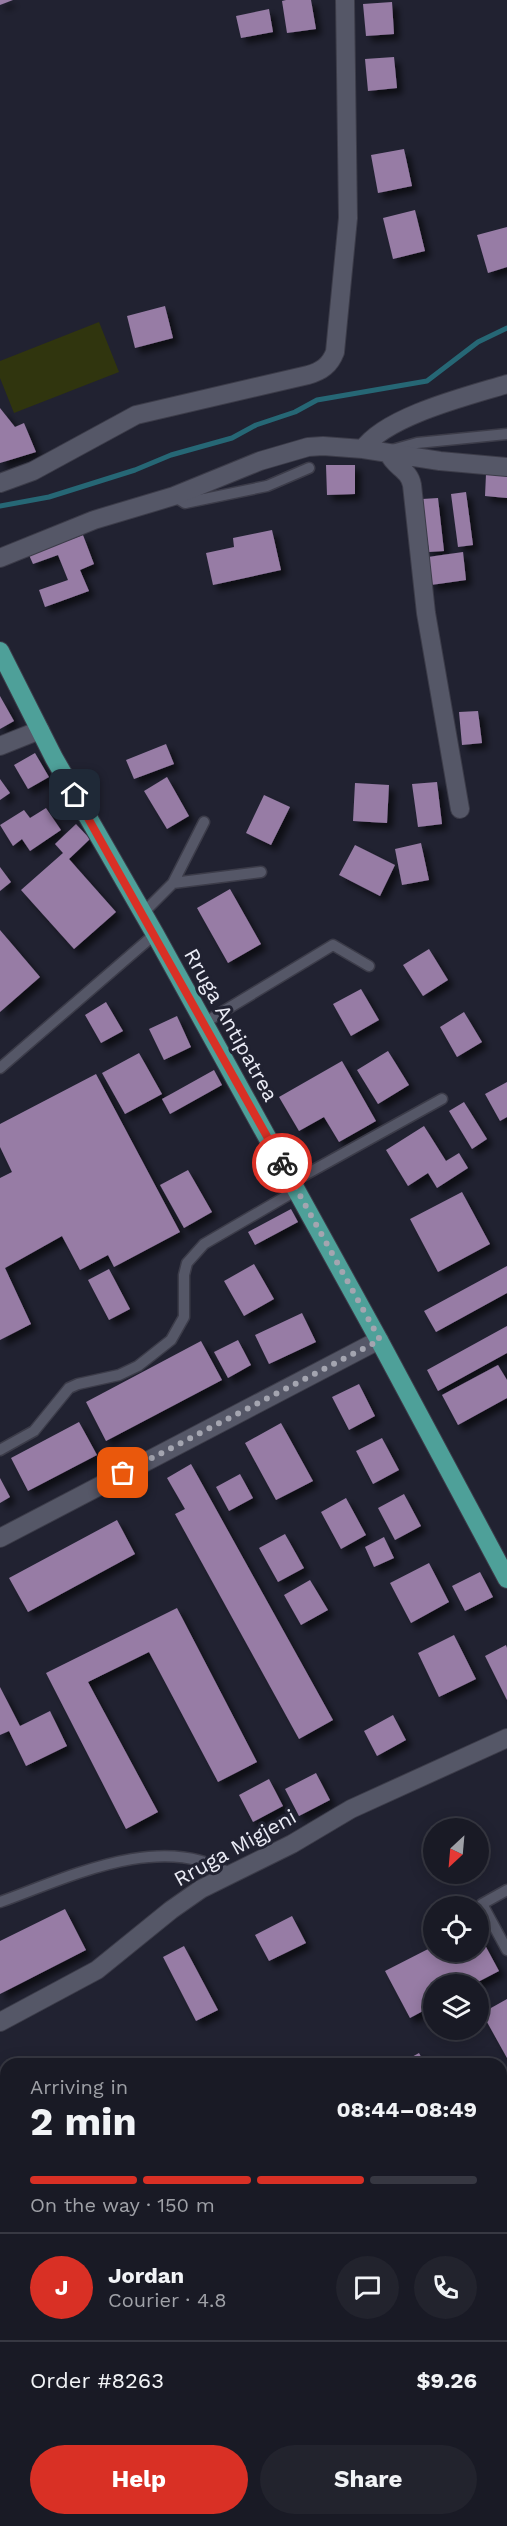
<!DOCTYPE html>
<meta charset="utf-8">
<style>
body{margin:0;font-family:"Work Sans",sans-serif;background:#22232d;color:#f1f3f6;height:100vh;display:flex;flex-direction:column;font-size:22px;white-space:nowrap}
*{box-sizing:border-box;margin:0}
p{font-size:20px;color:#9fa1a7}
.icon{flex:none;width:33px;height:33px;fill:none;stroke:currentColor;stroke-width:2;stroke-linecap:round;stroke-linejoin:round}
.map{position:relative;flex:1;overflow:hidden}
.drawer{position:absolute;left:0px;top:2058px;width:507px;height:468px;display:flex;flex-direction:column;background:#191a25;border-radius:18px 18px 0 0;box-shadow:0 3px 15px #0003,0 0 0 2px #373842}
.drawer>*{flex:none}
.needle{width:39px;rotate:206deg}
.tools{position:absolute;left:423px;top:1818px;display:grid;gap:12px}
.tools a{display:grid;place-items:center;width:66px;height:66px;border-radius:50%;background:#191a25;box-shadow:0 3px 15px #0003,0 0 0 2px #373842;font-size:30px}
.pin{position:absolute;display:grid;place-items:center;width:51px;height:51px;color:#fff;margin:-26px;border-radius:12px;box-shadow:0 3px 9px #0006}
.courier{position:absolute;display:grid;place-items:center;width:60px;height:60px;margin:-30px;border:4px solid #d93025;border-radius:50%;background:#fff;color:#222;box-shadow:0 2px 8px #0007}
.headline em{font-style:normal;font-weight:700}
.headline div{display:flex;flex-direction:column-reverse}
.headline{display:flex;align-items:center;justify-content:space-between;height:102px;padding:0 30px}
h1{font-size:39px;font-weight:700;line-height:45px}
.bar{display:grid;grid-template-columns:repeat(4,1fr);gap:9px 6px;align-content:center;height:72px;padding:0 30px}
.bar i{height:8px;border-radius:4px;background:#373842}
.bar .on{background:#d93025}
.bar p{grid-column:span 4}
.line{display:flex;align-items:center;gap:15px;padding:0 30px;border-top:2px solid #373842}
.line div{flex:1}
.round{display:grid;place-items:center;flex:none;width:63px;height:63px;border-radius:32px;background:#22232d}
.cta{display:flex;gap:12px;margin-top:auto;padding:12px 30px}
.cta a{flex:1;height:69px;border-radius:36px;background:#d93025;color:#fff;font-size:24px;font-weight:700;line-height:69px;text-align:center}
.cta a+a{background:#22232d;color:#f1f3f6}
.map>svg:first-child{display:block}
</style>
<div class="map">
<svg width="507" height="2526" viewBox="0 0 507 2526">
<defs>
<filter id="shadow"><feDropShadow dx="5.5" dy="5.5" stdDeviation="3" flood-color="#0009"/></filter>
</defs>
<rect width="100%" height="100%" fill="#212231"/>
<!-- green -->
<path fill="#30350e" d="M99,322L119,372L14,413L0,378V361Z"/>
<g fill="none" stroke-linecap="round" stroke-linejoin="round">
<!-- stream -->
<path stroke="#266775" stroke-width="5" d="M0,506L49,497L135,470L171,455L232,438L256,425L295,412L317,400L427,381L478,342L507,328"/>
</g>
<!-- building -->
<path fill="#977ca5" filter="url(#shadow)" d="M0,0H13L0,5Z
M286,0H311L316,29L287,33L282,1Z
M392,2L394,34L366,36L363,4Z
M269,9L273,32L241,38L236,16Z
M394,57L397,88L368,91L365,59Z
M404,149L412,186L378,193L371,155Z
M415,210L425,251L393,259L383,218Z
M507,227V267L488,273L477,235Z
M165,306L173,338L135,348L127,316Z
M0,408L15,427L24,423L36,452L0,463Z
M326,465H355V494L327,495Z
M486,474L507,475V498L485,496Z
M466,492L473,545L458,547L451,494Z
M438,498L444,551L429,552L422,499Z
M272,530L281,570L213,585L206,553L234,547L233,538Z
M83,535L94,564L80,570L89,591L45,607L39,590L68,580L58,555L33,564L29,555Z
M463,552L466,580L431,585L428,557Z
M0,696L14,721L0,729Z
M478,711L482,743L462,745L459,712Z
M166,744L174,764L134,779L126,760Z
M35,753L49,777L28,789L14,765Z
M167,777L189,816L167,829L144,791Z
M0,779L10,793L0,800Z
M437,782L442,824L418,827L412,784Z
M355,783L389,785L387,823L353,821Z
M264,795L290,807L271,845L246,833Z
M46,808L61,830L30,851L22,839L13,846L0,825L24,810L30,818Z
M76,824L90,839L69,859L116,912L74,949L21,890L63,853L55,844Z
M421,843L429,880L402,885L395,849Z
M355,845L395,865L380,896L339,875Z
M0,867L11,882L0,891Z
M230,889L261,944L228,963L197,908Z
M0,930L40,977L0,1012Z
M429,949L448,980L423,996L403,965Z
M361,989L379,1020L351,1036L333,1004Z
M106,1002L123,1031L101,1043L85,1015Z
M464,1012L482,1042L457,1057L440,1027Z
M177,1016L191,1047L164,1060L149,1029Z
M388,1051L409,1085L378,1104L357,1070Z
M139,1053L162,1094L125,1114L102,1073Z
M342,1061L376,1121L339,1142L324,1117L299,1131L279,1097Z
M214,1070L222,1085L170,1114L162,1099Z
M96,1074L180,1232L114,1267L108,1255L80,1270L62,1236L5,1268L31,1324L0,1340V1178L12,1172L0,1147V1124Z
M507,1082V1117L500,1121L485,1094Z
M464,1102L487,1139L472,1149L449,1111Z
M424,1126L446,1161L459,1153L468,1168L437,1188L428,1173L408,1186L386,1150Z
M188,1170L212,1212L184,1228L160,1185Z
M462,1192L490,1244L438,1272L410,1219Z
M291,1209L298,1222L255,1245L248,1232Z
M254,1264L274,1299L244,1316L224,1281Z
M507,1266V1293L436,1332L424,1311Z
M109,1269L130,1309L109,1320L88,1280Z
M302,1313L316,1342L269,1364L255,1335Z
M507,1326V1353L438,1391L427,1370Z
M238,1340L251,1365L228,1378L214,1352Z
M201,1341L222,1380L106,1441L86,1402Z
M498,1365L507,1380V1398L458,1425L442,1395Z
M359,1384L375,1416L349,1430L332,1397Z
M79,1422L97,1455L28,1491L11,1458Z
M281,1423L313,1481L276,1500L245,1443Z
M382,1438L399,1470L373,1484L356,1451Z
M191,1464L333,1720L299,1739L175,1514L185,1509L167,1478Z
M240,1474L253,1498L229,1511L216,1487Z
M0,1478L10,1497L0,1503Z
M404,1494L421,1526L395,1540L378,1508Z
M346,1498L366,1535L341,1549L321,1512Z
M117,1520L135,1554L28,1612L9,1578Z
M285,1534L304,1568L278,1582L259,1548Z
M384,1537L394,1558L374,1567L365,1547Z
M429,1563L449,1602L411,1623L390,1583Z
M480,1572L493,1597L465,1611L452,1586Z
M310,1580L328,1610L301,1625L284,1595Z
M177,1608L257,1762L218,1782L149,1652L88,1682L158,1812L126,1829L46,1673Z
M454,1635L476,1679L439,1697L418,1653Z
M506,1645L507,1648V1700L485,1656Z
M0,1687L20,1726L50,1711L67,1746L26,1766L9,1731L0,1735Z
M393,1715L406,1740L377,1756L364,1731Z
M316,1773L330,1800L299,1816L285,1789Z
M269,1779L283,1806L253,1822L239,1795Z
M65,1909L86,1950L0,1994V1941Z
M292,1916L306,1943L269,1961L255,1935Z
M478,1932L499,1971L474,1984H434V2005L410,2018L385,1971L434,1946V1952H478Z
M184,1946L218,2010L196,2021L163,1957Z
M507,1999V2058L482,2013Z
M419,2053L425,2064H399Z
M501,2135L507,2145V2169L501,2173Z
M507,2297V2323L501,2327V2300Z"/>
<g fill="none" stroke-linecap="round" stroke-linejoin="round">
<!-- lane casing -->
<g stroke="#3c3c49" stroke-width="13">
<path id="lane" d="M392,450L417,443L507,434
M174,496L185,503L267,486L309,468
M173,883L261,872
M143,913L173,883L204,822
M204,1023L333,945L369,966
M0,1068L155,934
M292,1182L442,1099
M0,1450L34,1431L69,1388L78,1384L119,1375L138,1366L171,1340L184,1317V1275L187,1263L204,1244L297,1190
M507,1890L482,1904L507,1950
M0,1902C67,1878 163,1830 230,1874"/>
</g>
<!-- street casing -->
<g stroke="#3c3c49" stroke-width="20">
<path id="street" d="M363,449C386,416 468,396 507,384
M389,454C394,467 409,469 412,485L426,613L460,809
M0,483L33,471L136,415L308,375C322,371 330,365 335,352L348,218L345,0
M0,558L94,520L174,496L260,461L308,447L323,446L363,449L440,461L507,467
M0,746L40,730
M0,1538L379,1340
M0,2022L97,1970L171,1910L201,1889L292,1844L351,1809L507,1738
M501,2101L507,2098
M0,2108L6,2119
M0,2176L6,2173
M501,2270L507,2267
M501,2420L507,2431"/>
</g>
<!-- primary casing -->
<g stroke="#3c3c49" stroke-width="20">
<path id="primary" d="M0,651L54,758L155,934L379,1340L507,1579"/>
</g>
<!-- lane -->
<use href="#lane" stroke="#555767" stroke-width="10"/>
<!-- street -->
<use href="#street" stroke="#555767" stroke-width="18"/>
<!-- primary -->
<use href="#primary" stroke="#4ea099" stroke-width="18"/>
</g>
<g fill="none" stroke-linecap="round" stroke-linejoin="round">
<!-- done -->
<path stroke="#a4a5b0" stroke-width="6" stroke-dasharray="0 10.8" d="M123,1473L380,1340L282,1163"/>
<!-- route -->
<path stroke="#d93025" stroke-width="8" d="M75,795L282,1163"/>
</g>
<g text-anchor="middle" stroke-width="6" stroke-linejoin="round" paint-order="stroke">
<!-- street labels -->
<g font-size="21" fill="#eaebf5" stroke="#212231">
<text transform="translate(231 1025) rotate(61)" y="7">Rruga Antipatrea</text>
<text transform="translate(235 1848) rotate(-29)" y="7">Rruga Migjeni</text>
</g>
</g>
</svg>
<div class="tools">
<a><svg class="needle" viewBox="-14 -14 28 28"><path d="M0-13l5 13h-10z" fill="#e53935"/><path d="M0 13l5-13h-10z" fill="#9fa1a7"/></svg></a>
<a><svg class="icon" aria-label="locate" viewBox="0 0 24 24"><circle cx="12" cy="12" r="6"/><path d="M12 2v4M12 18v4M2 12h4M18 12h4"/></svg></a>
<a><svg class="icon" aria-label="layers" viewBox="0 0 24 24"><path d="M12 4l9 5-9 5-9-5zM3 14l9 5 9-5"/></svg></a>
</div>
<div class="pin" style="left:123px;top:1473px;background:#ea580c"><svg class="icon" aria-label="bag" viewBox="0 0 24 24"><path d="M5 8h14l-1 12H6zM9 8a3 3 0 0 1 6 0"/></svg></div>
<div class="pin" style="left:75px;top:795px;background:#1f2937"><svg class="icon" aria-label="home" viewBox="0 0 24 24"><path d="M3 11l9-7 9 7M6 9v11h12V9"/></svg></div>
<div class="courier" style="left:282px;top:1163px"><svg class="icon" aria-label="bike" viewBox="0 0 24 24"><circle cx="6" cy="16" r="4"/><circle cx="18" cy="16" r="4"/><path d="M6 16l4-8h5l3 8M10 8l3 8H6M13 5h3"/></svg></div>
<section class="drawer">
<div class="headline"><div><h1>2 min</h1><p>Arriving in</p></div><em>08:44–08:49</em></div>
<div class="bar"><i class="on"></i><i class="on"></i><i class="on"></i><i></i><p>On the way · 150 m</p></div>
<div class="line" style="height:108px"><b class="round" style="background:#d93025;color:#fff">J</b><div><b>Jordan</b><p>Courier · 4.8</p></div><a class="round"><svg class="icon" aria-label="chat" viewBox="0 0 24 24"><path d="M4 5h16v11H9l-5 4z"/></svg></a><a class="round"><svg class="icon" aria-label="phone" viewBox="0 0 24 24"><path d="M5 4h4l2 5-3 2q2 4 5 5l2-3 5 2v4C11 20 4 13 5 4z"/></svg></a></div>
<div class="line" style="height:78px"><div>Order #8263</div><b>$9.26</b></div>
<div class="cta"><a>Help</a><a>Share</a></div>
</section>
</div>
